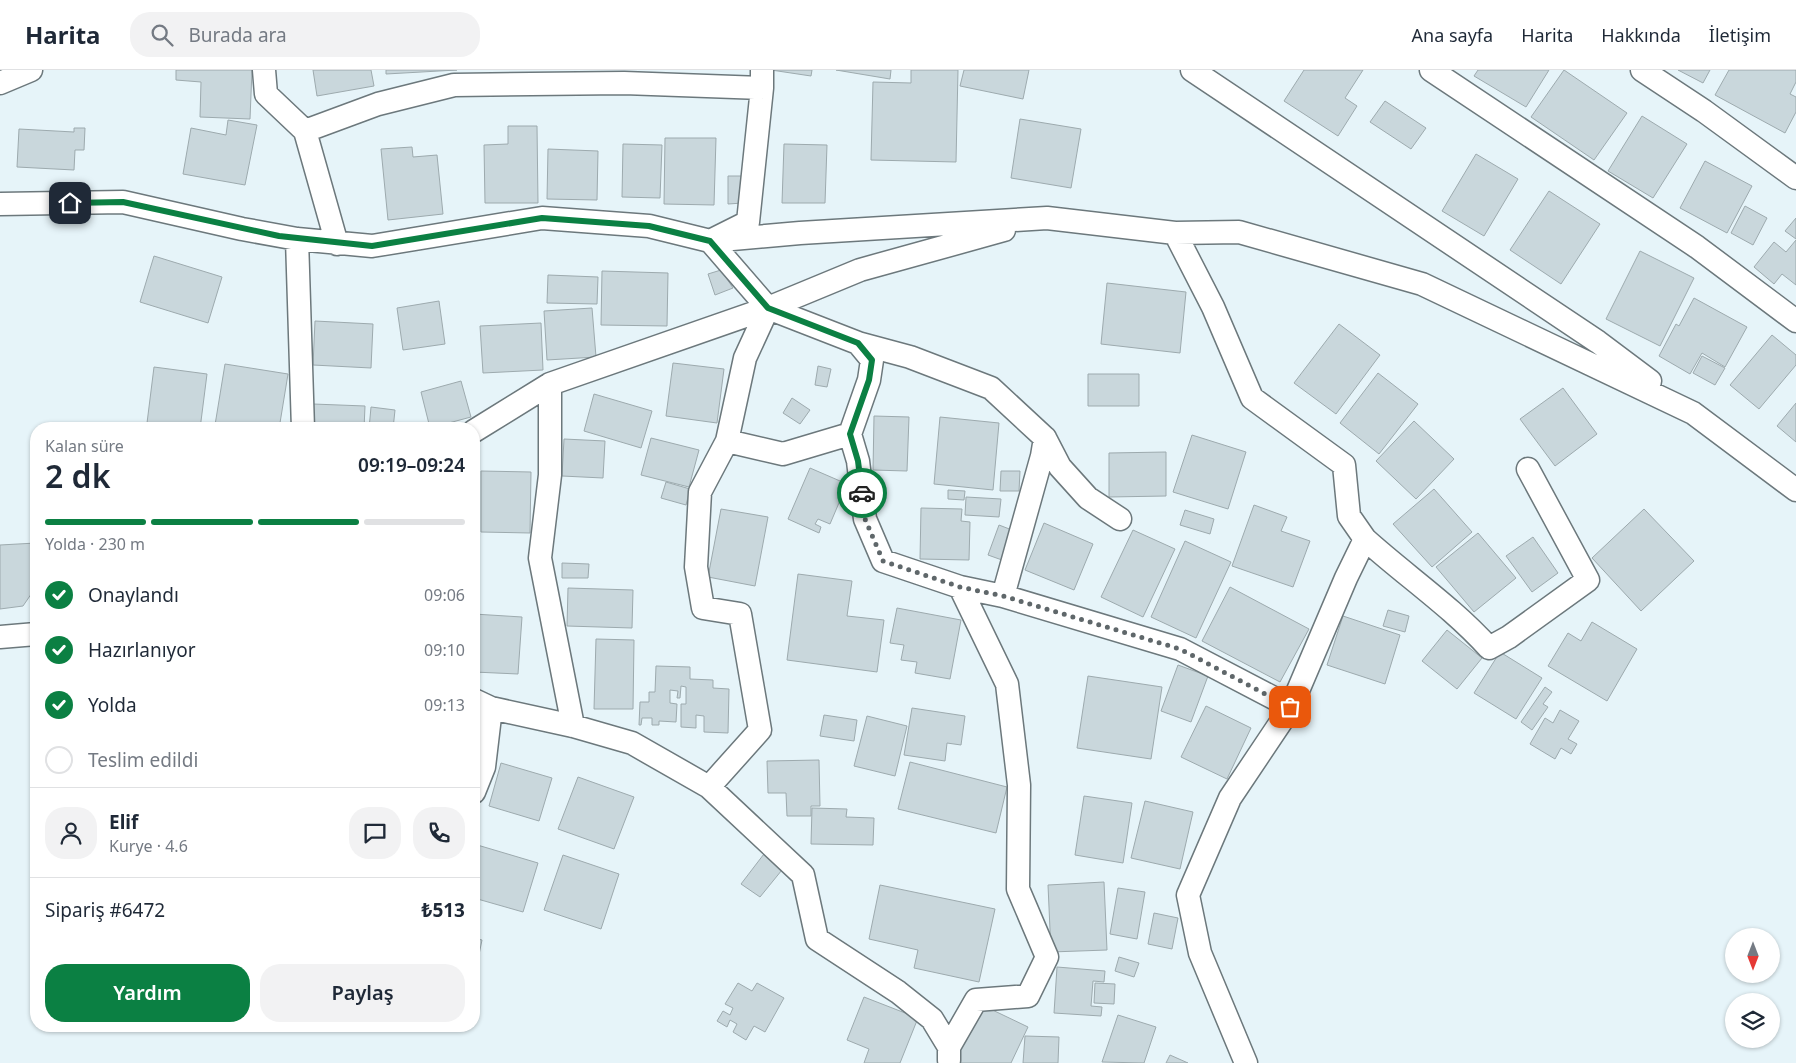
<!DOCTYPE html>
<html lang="tr">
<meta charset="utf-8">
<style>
body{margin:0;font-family:"Noto Sans",sans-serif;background:#f2f2f3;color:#1f2937;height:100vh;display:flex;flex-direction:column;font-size:19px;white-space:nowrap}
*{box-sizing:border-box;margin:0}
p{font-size:16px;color:#747a83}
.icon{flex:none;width:28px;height:28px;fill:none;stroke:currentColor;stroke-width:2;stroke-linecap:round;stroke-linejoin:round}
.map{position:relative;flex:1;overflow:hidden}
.sheet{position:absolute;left:30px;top:352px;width:450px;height:610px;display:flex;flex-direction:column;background:#fff;border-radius:20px;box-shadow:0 1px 4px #0004}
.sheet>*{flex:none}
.needle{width:32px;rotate:180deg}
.controls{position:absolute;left:1725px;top:858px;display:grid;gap:10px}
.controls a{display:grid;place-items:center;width:55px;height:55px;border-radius:50%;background:#fff;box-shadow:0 1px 4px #0004;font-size:25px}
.pin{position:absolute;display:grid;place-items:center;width:42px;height:42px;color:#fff;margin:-21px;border-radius:10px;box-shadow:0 2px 8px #0006}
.courier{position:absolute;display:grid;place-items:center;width:50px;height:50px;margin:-25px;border:4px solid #0b8043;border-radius:50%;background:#fff;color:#222;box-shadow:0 1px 6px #0007}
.summary em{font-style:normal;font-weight:600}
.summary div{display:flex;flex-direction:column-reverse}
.summary{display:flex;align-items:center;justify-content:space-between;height:85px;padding:0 15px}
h1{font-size:32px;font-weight:600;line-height:38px}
.bar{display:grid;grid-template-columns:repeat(4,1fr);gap:8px 5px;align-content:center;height:60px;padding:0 15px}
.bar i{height:6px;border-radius:4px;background:#e0e1e3}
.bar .current{background:#0b8043}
.bar p{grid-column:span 4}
.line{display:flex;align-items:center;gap:12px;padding:0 15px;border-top:1px solid #e0e1e3}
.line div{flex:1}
.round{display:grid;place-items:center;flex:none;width:52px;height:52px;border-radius:20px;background:#f2f2f3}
ol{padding:0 15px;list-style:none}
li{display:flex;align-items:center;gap:15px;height:55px}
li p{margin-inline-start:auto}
li .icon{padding:5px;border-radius:50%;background:#0b8043;color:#fff;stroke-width:4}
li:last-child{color:#747a83}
li i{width:28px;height:28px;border:2px solid #e0e1e3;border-radius:50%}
.action{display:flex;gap:10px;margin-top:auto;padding:10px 15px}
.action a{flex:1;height:58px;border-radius:20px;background:#0b8043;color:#fff;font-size:20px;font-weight:600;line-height:58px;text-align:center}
.action a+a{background:#f2f2f3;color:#1f2937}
header{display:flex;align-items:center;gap:30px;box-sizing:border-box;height:70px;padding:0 25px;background:#fff;border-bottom:1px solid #e0e1e3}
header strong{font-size:24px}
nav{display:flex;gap:28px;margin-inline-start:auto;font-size:18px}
.search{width:350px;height:45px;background:#f2f2f3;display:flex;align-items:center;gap:12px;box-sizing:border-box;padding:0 18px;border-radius:20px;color:#747a83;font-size:19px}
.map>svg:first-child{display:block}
</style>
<header>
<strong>Harita</strong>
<div class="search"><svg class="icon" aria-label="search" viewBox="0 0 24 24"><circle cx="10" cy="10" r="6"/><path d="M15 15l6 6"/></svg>Burada ara</div>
<nav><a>Ana sayfa</a><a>Harita</a><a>Hakkında</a><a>İletişim</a></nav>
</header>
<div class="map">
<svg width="1796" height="993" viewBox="0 0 1796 993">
<rect width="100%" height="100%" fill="#e6f4f9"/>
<!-- building -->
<path fill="#c9d7dc" stroke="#9daaae" d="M176,0H252L250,49L200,47L201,12L176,10Z
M313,0H371L374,16L317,26Z
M386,0H457L386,4Z
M771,0H812L811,6Z
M836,0H891L890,9Z
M911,0H958L956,92L871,90L873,12L911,13Z
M964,0H1029L1023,29L960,16Z
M1304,0H1363L1345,28L1357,36L1338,66L1284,31Z
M1478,0H1549L1526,37L1474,6Z
M1564,0L1627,43L1594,90L1531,47Z
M1678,0H1710L1703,13Z
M1729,0H1796V12L1790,24L1796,27V42L1785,63L1715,25Z
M1385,31L1426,58L1411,79L1370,52Z
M1642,46L1687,74L1653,128L1608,101Z
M1020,49L1081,59L1071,118L1011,108Z
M228,50L257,55L245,115L183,104L191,58L226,65Z
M508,56H537L538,133H485L484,75L508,74Z
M74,58H85L84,80H75L74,100L17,97L19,59L74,62Z
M665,68H716L714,135L664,134Z
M623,74L662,75L660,128L622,127Z
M784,74L827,75L825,133H782Z
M412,77L413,87L437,85L443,144L388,150L381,79Z
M548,79L598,81L597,130L547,129Z
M1476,84L1518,109L1484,166L1442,141Z
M1705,91L1752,116L1727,163L1680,138Z
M728,106H743V133L728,134Z
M1549,121L1600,154L1561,214L1510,180Z
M1745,136L1767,148L1753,175L1731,163Z
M1796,148V169L1785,161Z
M1796,170V215L1782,204L1774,214L1754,197L1774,172L1786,182Z
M1640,181L1694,208L1660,276L1606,249Z
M154,186L222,207L208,253L140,232Z
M721,200L733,218L715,225L708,204Z
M602,201L668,203L667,256L601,255Z
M548,205L598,207L597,234L547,233Z
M1107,213L1186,222L1180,283L1101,274Z
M1694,228L1747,257L1725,297L1702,283L1690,304L1659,286L1676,254L1679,256Z
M439,231L445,274L403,280L397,238Z
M592,238L596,287L547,290L544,241Z
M315,251L373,254L371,298L313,295Z
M541,253L543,300L483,303L480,256Z
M1339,254L1380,285L1336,344L1294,313Z
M1772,265L1796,285V295L1759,339L1730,315Z
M1702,286L1725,298L1715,315L1693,303Z
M673,293L724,299L717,353L666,346Z
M225,294L288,304L279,359H238L215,355Z
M818,296L831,299L827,317L815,315Z
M154,297L207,304L200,359L147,353Z
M1378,303L1418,334L1379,384L1340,353Z
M1088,304H1139V336H1088Z
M461,311L471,347L430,358L421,322Z
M1563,318L1597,364L1555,396L1520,349Z
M594,324L652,341L641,378L584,361Z
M792,328L810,340L800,354L783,343Z
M1796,333V372L1777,356Z
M313,334L365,336L364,359H312Z
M371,337L395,340L393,359H369Z
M874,346L909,347L907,401L873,400Z
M940,347L999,353L993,420L934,414Z
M1414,351L1454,389L1416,429L1376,391Z
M1192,365L1246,382L1228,439L1173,422Z
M651,368L699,380L689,417L641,405Z
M564,369L605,371L603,408L562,406Z
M1166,382V426L1109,427V383Z
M810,398L847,414L830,454L818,449L815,454L821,457L819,463L788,449Z
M481,401L531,402L530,463L481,462Z
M1001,401H1020L1019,421H1000Z
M666,412L690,419L686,435L661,428Z
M1434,419L1472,462L1432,497L1393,454Z
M948,420L965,421L964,430L948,429Z
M966,427L1001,429L999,447L965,445Z
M1254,435L1287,447L1281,461L1310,471L1293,517L1232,496Z
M921,438L962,439L961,451L970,452L969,490L920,489Z
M721,439L768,447L755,516L708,507Z
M1644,439L1694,491L1641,541L1592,488Z
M1185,440L1214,449L1210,464L1180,455Z
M1044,453L1093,474L1074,520L1025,500Z
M999,455L1012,460L1002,490L988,485Z
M1133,460L1175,479L1143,547L1101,527Z
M1478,463L1516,508L1474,542L1436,497Z
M1533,467L1558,503L1532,522L1506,486Z
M1185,471L1231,492L1196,568L1151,547Z
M36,473V517L23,536L0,539V475Z
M562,493L589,494L588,508H562Z
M798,504L852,511L847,546L884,550L877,602L787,590Z
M1230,517L1309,559L1280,612L1202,571Z
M568,518L633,520L632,558L567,556Z
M897,538L961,550L950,609L915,603L917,592L901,590L904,575L890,573Z
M1388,540L1409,546L1405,562L1383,556Z
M474,544L522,547L518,604L474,602Z
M1343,546L1400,565L1385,614L1327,595Z
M1592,552L1637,579L1607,631L1548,596L1568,563L1581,571Z
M1447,560L1482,588L1457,619L1422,591Z
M596,569L634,570L633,639H594Z
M1500,582L1542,608L1516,649L1474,623Z
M1178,595L1208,606L1191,652L1161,641Z
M656,596L690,597V609L713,610V618L729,619L728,663L704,662V646L696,645V658L681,657V634H686V617L681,616L680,628H677L678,621L670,620V633L677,634L676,652L659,651V655H652V648H642L641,655H639L640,632H649V622H655Z
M1088,606L1162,617L1151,689L1077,678Z
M1545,617L1552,622L1543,634L1548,637L1532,660L1521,652Z
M1206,636L1251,658L1227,709L1181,687Z
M912,638L965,646L961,675L947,673L945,691L904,685Z
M1560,640L1579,651L1568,669L1577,674L1571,684L1561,678L1555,689L1530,674L1545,648L1553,653Z
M824,645L857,650L854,671L820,666Z
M867,646L907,656L895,706L854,696Z
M819,690L820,736H811V746H787L786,723H768L767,691Z
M910,692L1007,717L996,763L898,739Z
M501,693L552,708L539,751L489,736Z
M578,707L634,727L614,779L558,759Z
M1084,726L1132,733L1123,793L1075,785Z
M1145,731L1193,742L1180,799L1131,788Z
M812,738L847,739L846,747L874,748L873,775L811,774Z
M474,774L538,793L523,842L474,828Z
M767,780L786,795L760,827L741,814Z
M563,785L619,804L601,859L544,840Z
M1104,812L1107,880L1051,882L1048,815Z
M880,815L995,839L979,912L914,898L918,880L869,869Z
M1118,818L1145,822L1137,869L1110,864Z
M1154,843L1178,848L1172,879L1148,874Z
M474,868L482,870L474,909Z
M1119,887L1139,893L1134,907L1115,901Z
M1057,897L1105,901L1104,912L1093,911L1091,936L1102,937L1101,946L1054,943Z
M738,913L752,921L757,913L784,928L765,962L754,956L746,970L733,962L737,954L730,950L727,957L717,951L723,941L730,945L733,938L725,934Z
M1095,913L1115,914L1114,934L1094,933Z
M864,927L918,948L900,993H864L869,979L847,970Z
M980,934L1028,957L1011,993H959L953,990Z
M1118,945L1156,957L1144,993L1102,992Z
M1025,966L1059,967L1058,993H1023Z
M1170,985L1188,993H1166Z"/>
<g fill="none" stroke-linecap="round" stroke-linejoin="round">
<!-- street casing -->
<g stroke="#6c787c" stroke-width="25">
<path id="street" d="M264,0L266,24L305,61L337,174
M762,0V18L748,152L710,171L768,238L858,273L872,290L869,310L850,364L858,391L865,449L883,491L960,517L1007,614L1019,715L1018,819L1047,887L1028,926L976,930L949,977
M1192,0L1598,272L1650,311
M1431,0L1697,177L1796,251
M1642,0L1704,41L1796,108
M0,13L31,0
M305,61L378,34L454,15L624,13L762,18
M0,134L123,132L242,159L297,169L372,176L542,148L649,156L710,171L800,163L1047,148L1175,163L1239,162L1422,214L1693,343L1796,420
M1175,163L1213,237L1252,328L1344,395L1349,446L1365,469L1346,508L1291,637L1230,728L1188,825L1200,883L1246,993
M297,169L303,359
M858,273L910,287L991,318L1045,368L1042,386L1003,526
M550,314V405L540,488L573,656
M474,361L550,314L768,238L860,200L1004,160
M1045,368L1060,397L1088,428L1120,449
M727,371L745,288L768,238
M1365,469C1406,506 1452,537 1489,578L1509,567L1588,510L1528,399
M960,517L1003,526L1180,579L1291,637
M0,567L36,564
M474,630L491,638L573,656L632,673L709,717L803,805L817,869L898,922L932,949L949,977V990
M709,717L760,660L740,544L703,538L696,497L700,422L727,371L783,384L850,364
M474,722L484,697L491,638"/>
</g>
<!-- street -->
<use href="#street" stroke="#fff" stroke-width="22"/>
</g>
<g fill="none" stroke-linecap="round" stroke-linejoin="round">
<!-- done -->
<path stroke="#5f676a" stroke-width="5" stroke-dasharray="0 9" d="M862,423L865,449L883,491L960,517L1003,526L1180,579L1290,637"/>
<!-- route -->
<path stroke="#0b8043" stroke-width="6" d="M70,133L123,132L279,166L372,176L542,148L649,156L710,171L768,238L858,273L872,290L869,310L850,364L858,391L862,423"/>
</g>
</svg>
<div class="controls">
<a><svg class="needle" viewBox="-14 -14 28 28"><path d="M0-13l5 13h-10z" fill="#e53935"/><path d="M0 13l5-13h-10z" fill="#747a83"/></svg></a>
<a><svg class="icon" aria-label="layers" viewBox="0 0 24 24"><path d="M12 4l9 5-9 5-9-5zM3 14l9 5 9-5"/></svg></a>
</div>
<div class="pin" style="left:1290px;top:637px;background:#ea580c"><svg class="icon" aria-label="bag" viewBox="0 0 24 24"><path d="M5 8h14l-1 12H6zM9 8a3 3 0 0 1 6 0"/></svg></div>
<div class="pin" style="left:70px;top:133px;background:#1f2937"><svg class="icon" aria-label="home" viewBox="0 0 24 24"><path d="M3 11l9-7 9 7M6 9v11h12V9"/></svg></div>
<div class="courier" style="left:862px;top:423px"><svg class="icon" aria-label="car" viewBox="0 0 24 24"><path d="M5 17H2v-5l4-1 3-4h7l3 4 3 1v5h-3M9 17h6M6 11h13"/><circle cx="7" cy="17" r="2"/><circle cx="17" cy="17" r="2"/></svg></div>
<section class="sheet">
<div class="summary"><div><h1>2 dk</h1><p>Kalan süre</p></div><em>09:19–09:24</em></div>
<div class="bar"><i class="current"></i><i class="current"></i><i class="current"></i><i></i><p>Yolda · 230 m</p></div>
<ol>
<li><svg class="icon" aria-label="check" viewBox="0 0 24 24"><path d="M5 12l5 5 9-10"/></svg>Onaylandı<p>09:06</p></li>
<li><svg class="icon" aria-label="check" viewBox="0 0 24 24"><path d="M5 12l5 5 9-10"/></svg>Hazırlanıyor<p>09:10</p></li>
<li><svg class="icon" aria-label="check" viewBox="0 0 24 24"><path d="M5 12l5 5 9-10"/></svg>Yolda<p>09:13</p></li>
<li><i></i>Teslim edildi</li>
</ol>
<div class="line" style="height:90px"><a class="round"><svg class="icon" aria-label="person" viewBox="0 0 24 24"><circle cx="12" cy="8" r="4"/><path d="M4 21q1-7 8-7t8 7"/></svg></a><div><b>Elif</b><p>Kurye · 4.6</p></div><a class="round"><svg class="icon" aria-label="chat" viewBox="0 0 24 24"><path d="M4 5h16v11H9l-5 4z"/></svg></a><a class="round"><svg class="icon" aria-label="phone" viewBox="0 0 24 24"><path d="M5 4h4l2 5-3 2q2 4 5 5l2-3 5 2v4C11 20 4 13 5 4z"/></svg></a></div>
<div class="line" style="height:65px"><div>Sipariş #6472</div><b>₺513</b></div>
<div class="action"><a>Yardım</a><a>Paylaş</a></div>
</section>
</div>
